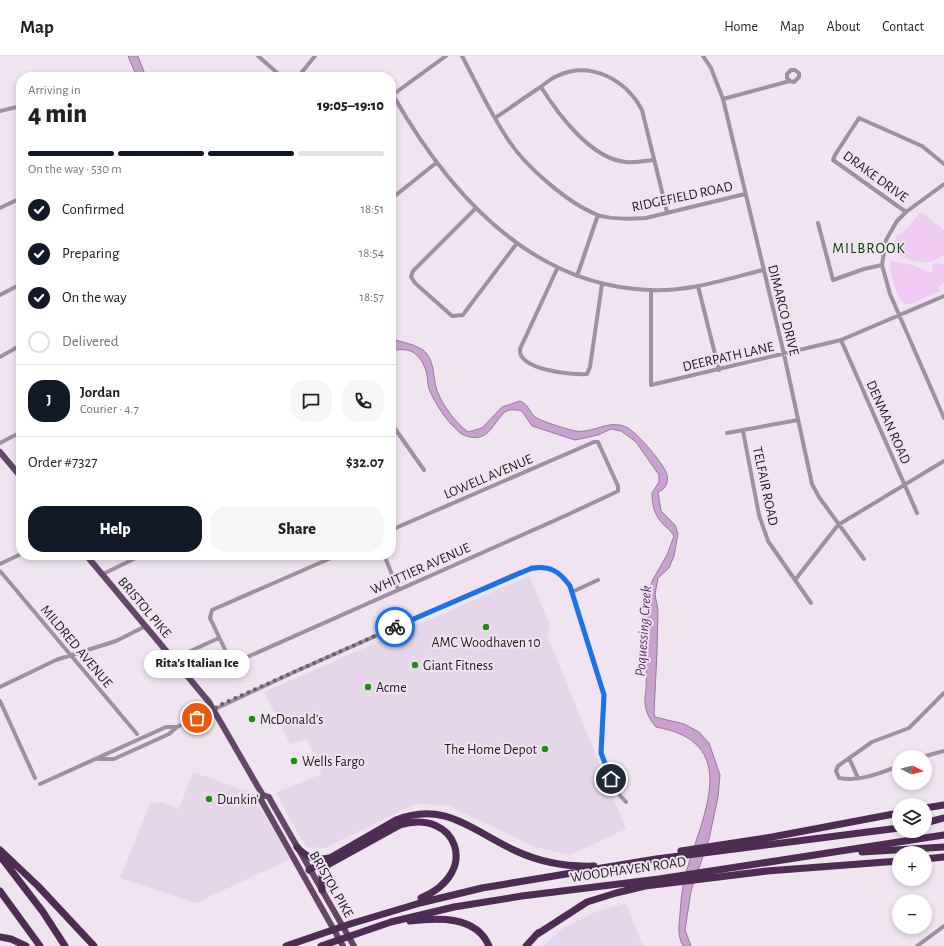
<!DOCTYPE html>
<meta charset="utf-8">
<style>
body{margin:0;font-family:"Alegreya Sans",sans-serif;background:#f6f6f6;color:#202124;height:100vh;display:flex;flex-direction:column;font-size:15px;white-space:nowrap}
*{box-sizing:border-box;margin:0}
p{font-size:13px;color:#757577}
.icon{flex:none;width:22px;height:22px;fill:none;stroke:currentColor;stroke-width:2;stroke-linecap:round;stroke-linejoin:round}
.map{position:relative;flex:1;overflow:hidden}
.side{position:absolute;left:16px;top:16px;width:380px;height:488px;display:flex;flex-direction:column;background:#fff;border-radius:16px;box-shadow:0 2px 6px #0003}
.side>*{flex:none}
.needle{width:26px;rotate:96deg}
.controls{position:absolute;left:892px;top:694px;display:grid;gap:8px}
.controls a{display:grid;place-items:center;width:40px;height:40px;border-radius:50%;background:#fff;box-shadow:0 2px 6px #0003;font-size:20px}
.pin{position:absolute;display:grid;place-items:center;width:34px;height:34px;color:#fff;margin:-17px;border:2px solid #fff;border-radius:50%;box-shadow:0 1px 4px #0007}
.courier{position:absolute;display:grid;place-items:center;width:40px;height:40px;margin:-20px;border:3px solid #1a73e8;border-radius:50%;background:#fff;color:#222;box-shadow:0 1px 5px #0007}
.bubble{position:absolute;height:28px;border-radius:14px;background:#fff;box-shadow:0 2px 6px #0003;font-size:13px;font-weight:800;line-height:28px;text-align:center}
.overview em{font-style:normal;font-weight:800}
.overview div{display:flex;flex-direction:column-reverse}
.overview{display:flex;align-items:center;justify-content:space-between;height:68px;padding:0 12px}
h1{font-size:26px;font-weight:800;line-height:30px}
.bar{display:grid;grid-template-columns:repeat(4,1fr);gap:6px 4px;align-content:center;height:48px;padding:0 12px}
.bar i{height:5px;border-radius:3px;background:#e0e0e0}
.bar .selected{background:#111827}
.bar p{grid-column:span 4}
.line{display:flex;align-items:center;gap:10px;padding:0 12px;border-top:1px solid #e0e0e0}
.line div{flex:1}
.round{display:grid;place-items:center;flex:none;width:42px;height:42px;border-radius:16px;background:#f6f6f6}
ol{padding:0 12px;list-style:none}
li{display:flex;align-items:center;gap:12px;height:44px}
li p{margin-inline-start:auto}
li .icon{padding:4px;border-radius:50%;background:#111827;color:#fff;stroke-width:4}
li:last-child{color:#757577}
li i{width:22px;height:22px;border:2px solid #e0e0e0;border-radius:50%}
.primary-button{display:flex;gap:8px;margin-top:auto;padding:8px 12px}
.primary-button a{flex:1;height:46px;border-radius:16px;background:#111827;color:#fff;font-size:16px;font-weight:800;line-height:46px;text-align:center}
.primary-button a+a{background:#f6f6f6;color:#202124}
header{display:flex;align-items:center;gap:24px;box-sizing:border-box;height:56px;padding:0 20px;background:#fff;border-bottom:1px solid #e0e0e0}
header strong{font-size:19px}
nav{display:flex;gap:22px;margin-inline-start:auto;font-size:14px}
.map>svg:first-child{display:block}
</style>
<header>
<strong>Map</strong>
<nav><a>Home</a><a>Map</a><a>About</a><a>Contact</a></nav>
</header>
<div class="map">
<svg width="944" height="890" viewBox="0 0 944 890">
<rect width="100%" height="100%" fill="#efe4f0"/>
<!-- built -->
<path fill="#e6d6e9" d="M529,520L550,569L547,579L626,773L570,799L533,790L447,749L415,748L325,792L307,791L287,758L277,736L322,718L307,683L290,688L264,636Z
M193,716L252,737L290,803L196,847L120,822L150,748L161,746L179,753Z
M626,847L643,890H543L562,873L595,856Z"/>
<!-- green -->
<path fill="#f0ccf5" d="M920,157H922L944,174V199C925,213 910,205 892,195L897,178H901L906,172L907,173Z
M890,205L912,209L932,217L933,208L939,207L944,209V227L940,230L937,227L940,235L911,248H905C894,237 891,220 890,205Z"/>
<!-- water -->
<path fill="#caa2d0" stroke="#96799b" d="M128,0H138L146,21H137Z
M391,283C402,286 414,288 423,294C436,304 432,323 438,337C444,351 456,367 468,376L482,372L502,351L520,345C528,348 529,355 534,360C539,365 567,373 575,375C593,378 608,363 626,371C636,375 665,409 667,419C669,426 665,434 658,436L661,455L675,469L678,478L674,500L669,512L658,522L655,538L658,555L657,596L654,657L655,661L684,668L699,676L709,687L720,719L718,741L709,783L691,835L685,874L691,890H683C677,879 679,870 680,858C681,841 683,826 688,810C705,754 740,686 656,671C646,659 643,649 646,634L648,544L652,525L667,499L674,480C670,474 667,472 663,468C654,459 652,448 652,437L659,426V419L636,386L621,375L611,373L598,379L575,384L532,370L522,355C516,354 509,352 504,357C492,368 489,387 466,380C460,378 457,374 452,369C442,358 435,347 429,333C427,326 428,318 425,312C418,295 408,291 391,295V293L396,290L391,287Z"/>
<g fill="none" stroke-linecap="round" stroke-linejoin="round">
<!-- street -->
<path stroke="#a08fa3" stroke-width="4" d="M258,0L282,21
M462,0C477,28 491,59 509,85C526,111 569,148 598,159C612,164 631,163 646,162L745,138
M703,0L711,12L723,43L784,298L812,428L819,441L864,503
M298,21L315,0
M541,31C558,58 591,103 626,106C636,107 645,105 654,104
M393,39C448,136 530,230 650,234C689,236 726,223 763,214
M391,40L446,0
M723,43L790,25L794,26L799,21V17L795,14H791L787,18V22L790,25
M0,55L21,50
M495,62C510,52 524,42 539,32C545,28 550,23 557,20C591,4 626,24 642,54L667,156
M944,128L906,156L897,165L886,184L882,209L890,238L944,362
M391,143L436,107
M0,152L21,142
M476,152L413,215L411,221L415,227L452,260L463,259L465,256L517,187
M906,156L833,104L835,99L859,62L922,90L944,108
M818,167L833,224L864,213L882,209
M557,213L520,293C518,314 571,319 587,318L590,311L602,228
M577,220L598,159
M698,230L719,314
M651,234V329L841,284L944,240
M0,239L21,228
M841,284L917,457
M0,301L21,289
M391,367L424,414
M743,375L759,459L768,485L811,547
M727,377L798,364
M0,387L21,376
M338,499L212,554L210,562L230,604L238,605L245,602L567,459L614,437L618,435V430L598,386H594L391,474
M384,499L398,533
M0,508L21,498
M0,515L137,678
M103,518L142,499
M795,524L838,469L944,405
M572,536L598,524
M173,603L219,582
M0,631L56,604L116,585L146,570
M0,645L35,722
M922,701L944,695
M849,702L858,722
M98,703H114L169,678L177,671L292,617L518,517C542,509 555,508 570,530L604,639L601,697L616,735L626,746
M899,710C881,717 859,726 839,722L836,715L838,710L872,686L909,672L944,637
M40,728L166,671H176
M917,890L944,870"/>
<!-- primary -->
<path stroke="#644668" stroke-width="6" d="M0,396L21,421
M86,499L209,646L258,731L263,739L269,741L271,745L354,890
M263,739L261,744L343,890"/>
<!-- highway -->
<path stroke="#4e2c53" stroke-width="7" d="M925,752L944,749
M925,767L944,762
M297,791C306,801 315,805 329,802
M0,794L38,830L94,890
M681,795L772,781L899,757
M862,796L944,791
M0,800L43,856L65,890
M925,803L944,801
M322,812L400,769C456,752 482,816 421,842
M309,814L396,764C445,744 474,776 516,795C540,806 568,811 594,810
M322,834V819L328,809
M0,835L40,890
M410,865C437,862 476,859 489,890
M536,879L587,846L616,837L645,830L767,815L899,805
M0,881L11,883L26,890
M286,890L350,868L420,847L482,832L656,803L899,772
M321,890L391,866L454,851L522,840L659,823L944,779
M526,890L538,877"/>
</g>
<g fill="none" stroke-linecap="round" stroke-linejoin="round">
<!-- done -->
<path stroke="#666168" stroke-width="4" stroke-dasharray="0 7.2" d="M197,662L222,648L395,571"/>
<!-- route -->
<path stroke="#1a73e8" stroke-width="5" d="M395,571L532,512C551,510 559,515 570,530L604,639L601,697L611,723"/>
</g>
<!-- markers -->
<g fill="#1d8d11" stroke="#efe4f0" stroke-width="1.5">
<circle cx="486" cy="571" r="4"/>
<circle cx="415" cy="609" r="4"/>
<circle cx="368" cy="631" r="4"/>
<circle cx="252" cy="663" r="4"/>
<circle cx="545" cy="693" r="4"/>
<circle cx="294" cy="705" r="4"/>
<circle cx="209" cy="743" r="4"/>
</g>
<g text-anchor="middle" stroke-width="4" stroke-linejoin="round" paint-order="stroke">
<!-- street labels -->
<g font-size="14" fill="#1d1a1e" stroke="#efe4f0">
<text transform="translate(876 120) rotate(36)" y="5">DRAKE DRIVE</text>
<text transform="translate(682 140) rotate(-12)" y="5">RIDGEFIELD ROAD</text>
<text transform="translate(784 254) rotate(76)" y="5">DIMARCO DRIVE</text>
<text transform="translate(728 300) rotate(-13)" y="5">DEERPATH LANE</text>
<text transform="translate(889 366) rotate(66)" y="5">DENMAN ROAD</text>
<text transform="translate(488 420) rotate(-23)" y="5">LOWELL AVENUE</text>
<text transform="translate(766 430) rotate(78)" y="5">TELFAIR ROAD</text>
<text transform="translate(420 512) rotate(-24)" y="5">WHITTIER AVENUE</text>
<text transform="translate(145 551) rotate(50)" y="5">BRISTOL PIKE</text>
<text transform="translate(77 590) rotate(50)" y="5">MILDRED AVENUE</text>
<text transform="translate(628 813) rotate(-8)" y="5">WOODHAVEN ROAD</text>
<text transform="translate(332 828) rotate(60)" y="5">BRISTOL PIKE</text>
</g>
<!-- poi labels -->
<g font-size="14" fill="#1d1a1e" stroke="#efe4f0" text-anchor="start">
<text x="486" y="591" text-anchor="middle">AMC Woodhaven 10</text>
<text x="423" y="614">Giant Fitness</text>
<text x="376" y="636">Acme</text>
<text x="260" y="668">McDonald's</text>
<text x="537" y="698" text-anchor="end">The Home Depot</text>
<text x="302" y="710">Wells Fargo</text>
<text x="217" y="748">Dunkin'</text>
</g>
<!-- neighbourhood labels -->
<g font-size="15" letter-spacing="1" fill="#0d4008" stroke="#efe4f0">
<text x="869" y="197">MILBROOK</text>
</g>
<!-- water labels -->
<g font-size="15" font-style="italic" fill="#65346d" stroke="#efe4f0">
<text transform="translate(643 575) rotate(-86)" y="5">Poquessing Creek</text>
</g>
</g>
</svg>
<div class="controls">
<a><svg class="needle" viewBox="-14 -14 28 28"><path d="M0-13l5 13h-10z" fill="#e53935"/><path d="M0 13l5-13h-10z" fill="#757577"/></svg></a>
<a><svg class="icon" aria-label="layers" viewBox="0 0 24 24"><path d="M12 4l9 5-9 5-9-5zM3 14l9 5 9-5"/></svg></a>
<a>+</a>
<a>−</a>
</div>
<div class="pin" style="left:197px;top:662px;background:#ea580c"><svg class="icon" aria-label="bag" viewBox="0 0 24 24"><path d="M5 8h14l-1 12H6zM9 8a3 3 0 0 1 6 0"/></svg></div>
<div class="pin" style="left:611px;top:723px;background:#1f2937"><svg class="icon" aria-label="home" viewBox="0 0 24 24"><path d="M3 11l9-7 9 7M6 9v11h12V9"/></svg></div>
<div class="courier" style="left:395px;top:571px"><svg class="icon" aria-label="bike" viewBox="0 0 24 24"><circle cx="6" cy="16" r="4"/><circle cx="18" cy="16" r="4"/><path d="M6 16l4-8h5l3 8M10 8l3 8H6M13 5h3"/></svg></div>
<div class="bubble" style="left:144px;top:594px;width:106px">Rita's Italian Ice</div>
<section class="side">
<div class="overview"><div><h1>4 min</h1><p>Arriving in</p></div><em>19:05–19:10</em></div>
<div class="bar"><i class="selected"></i><i class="selected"></i><i class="selected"></i><i></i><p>On the way · 530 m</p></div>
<ol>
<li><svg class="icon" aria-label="check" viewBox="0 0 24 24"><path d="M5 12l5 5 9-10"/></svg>Confirmed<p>18:51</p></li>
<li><svg class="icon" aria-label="check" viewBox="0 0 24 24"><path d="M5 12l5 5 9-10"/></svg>Preparing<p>18:54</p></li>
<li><svg class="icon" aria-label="check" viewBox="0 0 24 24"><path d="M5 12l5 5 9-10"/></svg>On the way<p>18:57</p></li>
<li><i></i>Delivered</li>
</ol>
<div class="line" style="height:72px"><b class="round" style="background:#111827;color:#fff">J</b><div><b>Jordan</b><p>Courier · 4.7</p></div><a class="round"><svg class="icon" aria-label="chat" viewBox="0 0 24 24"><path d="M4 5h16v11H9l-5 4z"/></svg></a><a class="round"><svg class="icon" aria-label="phone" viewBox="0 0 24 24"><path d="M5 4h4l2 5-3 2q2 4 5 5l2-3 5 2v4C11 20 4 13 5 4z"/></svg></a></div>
<div class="line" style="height:52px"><div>Order #7327</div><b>$32.07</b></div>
<div class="primary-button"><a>Help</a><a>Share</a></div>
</section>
</div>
